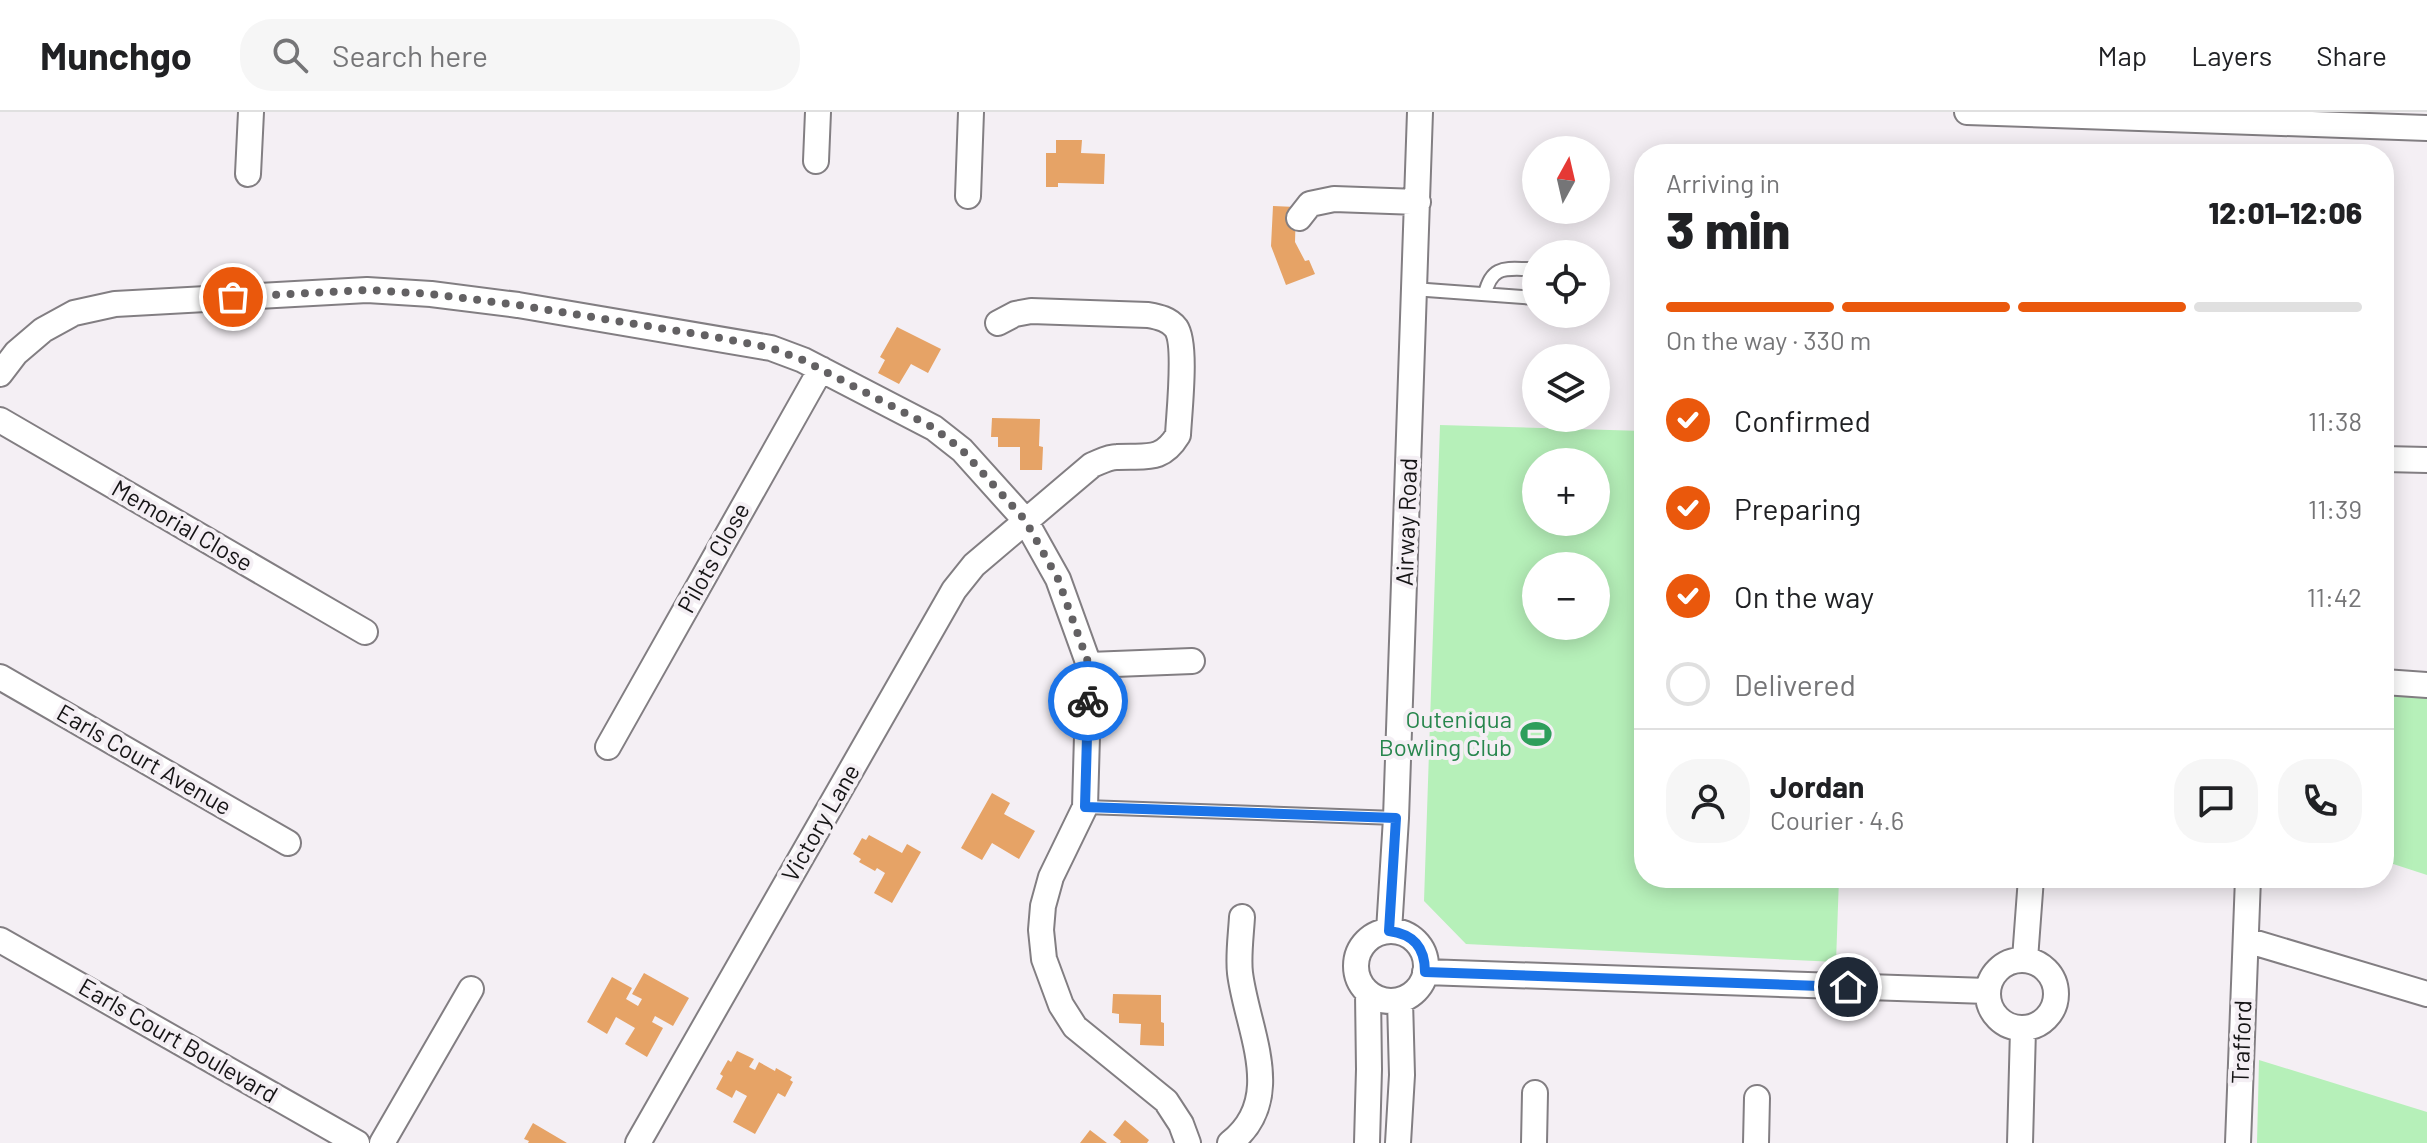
<!DOCTYPE html>
<meta charset="utf-8">
<style>
body{margin:0;font-family:Barlow,sans-serif;background:#f6f6f6;color:#202124;height:100vh;display:flex;flex-direction:column;font-size:30px;white-space:nowrap}
*{box-sizing:border-box;margin:0}
p{font-size:26px;color:#757577}
.icon{flex:none;width:44px;height:44px;fill:none;stroke:currentColor;stroke-width:2;stroke-linecap:round;stroke-linejoin:round}
.map{position:relative;flex:1;overflow:hidden}
.sheet{position:absolute;left:1634px;top:32px;width:760px;height:744px;display:flex;flex-direction:column;background:#fff;border-radius:32px;box-shadow:0 4px 20px #0003}
.sheet>*{flex:none}
.needle{width:52px;rotate:8deg}
.buttons{position:absolute;left:1522px;top:24px;display:grid;gap:16px}
.buttons a{display:grid;place-items:center;width:88px;height:88px;border-radius:50%;background:#fff;box-shadow:0 4px 20px #0003;font-size:40px}
.pin{position:absolute;display:grid;place-items:center;width:68px;height:68px;color:#fff;margin:-34px;border:4px solid #fff;border-radius:50%;box-shadow:0 2px 8px #0007}
.courier{position:absolute;display:grid;place-items:center;width:80px;height:80px;margin:-40px;border:6px solid #1a73e8;border-radius:50%;background:#fff;color:#222;box-shadow:0 2px 10px #0007}
.head em{font-style:normal;font-weight:800}
.head div{display:flex;flex-direction:column-reverse}
.head{display:flex;align-items:center;justify-content:space-between;height:136px;padding:0 32px}
h1{font-size:52px;font-weight:800;line-height:60px}
.bar{display:grid;grid-template-columns:repeat(4,1fr);gap:12px 8px;align-content:center;height:96px;padding:0 32px}
.bar i{height:10px;border-radius:6px;background:#e0e0e0}
.bar .current{background:#ea580c}
.bar p{grid-column:span 4}
.line{display:flex;align-items:center;gap:20px;padding:0 32px;border-top:2px solid #e0e0e0}
.line div{flex:1}
.round{display:grid;place-items:center;flex:none;width:84px;height:84px;border-radius:32px;background:#f6f6f6}
ol{padding:0 32px;list-style:none}
li{display:flex;align-items:center;gap:24px;height:88px}
li p{margin-inline-start:auto}
li .icon{padding:8px;border-radius:50%;background:#ea580c;color:#fff;stroke-width:4}
li:last-child{color:#757577}
li i{width:44px;height:44px;border:4px solid #e0e0e0;border-radius:50%}
header{display:flex;align-items:center;gap:48px;box-sizing:border-box;height:112px;padding:0 40px;background:#fff;border-bottom:2px solid #e0e0e0}
header strong{font-size:38px}
nav{display:flex;gap:44px;margin-inline-start:auto;font-size:28px}
.search{width:560px;height:72px;background:#f6f6f6;display:flex;align-items:center;gap:20px;box-sizing:border-box;padding:0 28px;border-radius:32px;color:#757577;font-size:30px}
.map>svg:first-child{display:block}
</style>
<header>
<strong>Munchgo</strong>
<div class="search"><svg class="icon" aria-label="search" viewBox="0 0 24 24"><circle cx="10" cy="10" r="6"/><path d="M15 15l6 6"/></svg>Search here</div>
<nav><a>Map</a><a>Layers</a><a>Share</a></nav>
</header>
<div class="map">
<svg width="2427" height="1031" viewBox="0 0 2427 1031">
<rect width="100%" height="100%" fill="#f4eff4"/>
<!-- green -->
<path fill="#b6f0b9" fill-rule="evenodd" d="M1440,313L1644,319V766H1839L1836,850L1466,832L1424,789ZM1536,350H1596V410H1536ZM1536,454H1596V514H1536Z
M2384,582H2427V763L2384,749Z
M2259,948L2427,1000V1031H2257Z"/>
<!-- building -->
<path fill="#e6a366" d="M1056,28H1082L1081,41L1105,42L1104,72L1058,71V75H1046V41H1056Z
M1273,94L1296,95L1295,130L1305,149L1309,148L1315,162L1286,173L1271,134Z
M897,215L941,237L928,261L911,252L899,272L878,261L885,248L880,245Z
M992,306L1040,307L1039,334L1043,335L1042,358H1020V335H998V325H991Z
M992,681L1010,691L1004,702L1035,719L1019,747L992,731L982,748L961,736Z
M869,723L902,741L907,732L921,740L892,791L874,781L885,761L877,756L875,759L859,750L861,747L853,742L862,726L866,728Z
M644,861L689,886L673,914L655,904L652,910L663,916L647,945L625,932L635,916L616,905L607,922L587,910L612,865L632,876L626,887L638,894L642,887L632,882Z
M1113,882L1161,883V910L1164,911V934L1140,933L1141,912L1119,911V902L1112,901Z
M737,939L754,947L749,955L755,958L759,950L775,959L776,956L792,965L790,968L793,970L785,985L778,981L755,1022L733,1010L747,984L736,978L732,986L716,977L723,964L720,962L728,948L731,950Z
M1125,1008L1149,1028L1147,1031H1120L1121,1029L1113,1023Z
M533,1011L567,1031H528L529,1029L524,1027Z
M1090,1018L1107,1031H1080Z"/>
<g fill="none" stroke-linecap="round" stroke-linejoin="round">
<!-- service casing -->
<g stroke="#827e82" stroke-width="16">
<path id="service" d="M1413,177L1536,186
M1485,182C1492,150 1509,158 1536,157
M1085,695L1396,706"/>
</g>
<!-- minor casing -->
<g stroke="#827e82" stroke-width="28">
<path id="minor" d="M1967,0L2427,16
M816,49L818,0
M248,62L251,0
M968,84L971,0
M1299,106L1310,92L1334,87L1418,90
M0,262L16,241L43,218L74,201L115,192L367,178L431,182L518,193L771,236L803,248L934,316L962,338L1025,408L1058,467L1089,553L1085,695L1051,765L1043,794L1041,818L1044,847L1061,893L1075,915L1166,989L1181,1012L1188,1031
M0,308L365,520
M2384,347L2427,348
M1089,553L1192,549
M0,565L288,731
M2384,570L2427,573
M608,635L821,257
M1389,819L1396,706L1420,0
M1356 854a35 35 0 1 1 70 0a35 35 0 1 1-70 0Z
M0,828L357,1031
M2246,828L2427,882
M2025,847L2031,766
M1988 882a34 34 0 1 1 68 0a34 34 0 1 1-68 0Z
M1425,860L1987,879
M382,1031L471,877
M638,1031L954,478L974,453L1092,353C1100,350 1108,345 1117,345C1145,343 1161,351 1178,323C1179,301 1187,232 1176,216C1169,207 1159,205 1148,203L1031,199L1015,202L998,211
M1230,1031C1287,987 1247,918 1240,861C1238,844 1241,823 1242,805
M1367,1031L1369,957L1368,881
M1398,1031L1402,963L1400,888
M1534,1031L1535,981
M1756,1031L1757,986
M2020,1031L2023,917
M2238,1031L2248,766"/>
</g>
<!-- service -->
<use href="#service" stroke="#fff" stroke-width="12"/>
<!-- minor -->
<use href="#minor" stroke="#fff" stroke-width="24"/>
</g>
<g fill="none" stroke-linecap="round" stroke-linejoin="round">
<!-- done -->
<path stroke="#636163" stroke-width="8" stroke-dasharray="0 14.4" d="M233,185L367,178L431,182L518,193L715,225L771,236L803,248L934,316L962,338L1025,408L1058,467L1089,553L1088,589"/>
<!-- route -->
<path stroke="#1a73e8" stroke-width="10" d="M1088,589L1085,695L1396,706L1389,819C1413,822 1425,835 1425,860L1848,875"/>
</g>
<!-- icons -->
<defs>
<g id="stadium-bare" transform="scale(2.4)"><path d="M0-5a6.5 5 0 1 0 0 10a6.5 5 0 1 0 0-10ZM-3.5-1.8h7v3.6h-7Z" fill="#2e9e5b" stroke="#f4eff4" stroke-width="2.5" paint-order="stroke"/></g>
</defs>
<g fill-rule="evenodd">
<use href="#stadium-bare" x="1536" y="622"/>
</g>
<g text-anchor="middle" stroke-width="8" stroke-linejoin="round" paint-order="stroke">
<!-- street labels -->
<g font-size="24" fill="#151415" stroke="#f4eff4">
<text transform="translate(1407 410) rotate(-88)" y="8">Airway Road</text>
<text transform="translate(182 414) rotate(30)" y="8">Memorial Close</text>
<text transform="translate(714 446) rotate(-61)" y="8">Pilots Close</text>
<text transform="translate(144 648) rotate(30)" y="8">Earls Court Avenue</text>
<text transform="translate(821 711) rotate(-60)" y="8">Victory Lane</text>
<text transform="translate(178 929) rotate(30)" y="8">Earls Court Boulevard</text>
<text transform="translate(2242 930) rotate(-88)" y="8">Trafford</text>
</g>
<!-- leisure labels -->
<g font-size="24" fill="#27864d" stroke="#f4eff4" text-anchor="end">
<text x="1512" y="616">Outeniqua<tspan x="1512" dy="28">Bowling Club</tspan></text>
</g>
</g>
</svg>
<div class="buttons">
<a><svg class="needle" viewBox="-14 -14 28 28"><path d="M0-13l5 13h-10z" fill="#e53935"/><path d="M0 13l5-13h-10z" fill="#757577"/></svg></a>
<a><svg class="icon" aria-label="locate" viewBox="0 0 24 24"><circle cx="12" cy="12" r="6"/><path d="M12 2v4M12 18v4M2 12h4M18 12h4"/></svg></a>
<a><svg class="icon" aria-label="layers" viewBox="0 0 24 24"><path d="M12 4l9 5-9 5-9-5zM3 14l9 5 9-5"/></svg></a>
<a>+</a>
<a>−</a>
</div>
<div class="pin" style="left:233px;top:185px;background:#ea580c"><svg class="icon" aria-label="bag" viewBox="0 0 24 24"><path d="M5 8h14l-1 12H6zM9 8a3 3 0 0 1 6 0"/></svg></div>
<div class="pin" style="left:1848px;top:875px;background:#1f2937"><svg class="icon" aria-label="home" viewBox="0 0 24 24"><path d="M3 11l9-7 9 7M6 9v11h12V9"/></svg></div>
<div class="courier" style="left:1088px;top:589px"><svg class="icon" aria-label="bike" viewBox="0 0 24 24"><circle cx="6" cy="16" r="4"/><circle cx="18" cy="16" r="4"/><path d="M6 16l4-8h5l3 8M10 8l3 8H6M13 5h3"/></svg></div>
<section class="sheet">
<div class="head"><div><h1>3 min</h1><p>Arriving in</p></div><em>12:01–12:06</em></div>
<div class="bar"><i class="current"></i><i class="current"></i><i class="current"></i><i></i><p>On the way · 330 m</p></div>
<ol>
<li><svg class="icon" aria-label="check" viewBox="0 0 24 24"><path d="M5 12l5 5 9-10"/></svg>Confirmed<p>11:38</p></li>
<li><svg class="icon" aria-label="check" viewBox="0 0 24 24"><path d="M5 12l5 5 9-10"/></svg>Preparing<p>11:39</p></li>
<li><svg class="icon" aria-label="check" viewBox="0 0 24 24"><path d="M5 12l5 5 9-10"/></svg>On the way<p>11:42</p></li>
<li><i></i>Delivered</li>
</ol>
<div class="line" style="height:144px"><a class="round"><svg class="icon" aria-label="person" viewBox="0 0 24 24"><circle cx="12" cy="8" r="4"/><path d="M4 21q1-7 8-7t8 7"/></svg></a><div><b>Jordan</b><p>Courier · 4.6</p></div><a class="round"><svg class="icon" aria-label="chat" viewBox="0 0 24 24"><path d="M4 5h16v11H9l-5 4z"/></svg></a><a class="round"><svg class="icon" aria-label="phone" viewBox="0 0 24 24"><path d="M5 4h4l2 5-3 2q2 4 5 5l2-3 5 2v4C11 20 4 13 5 4z"/></svg></a></div>
</section>
</div>
